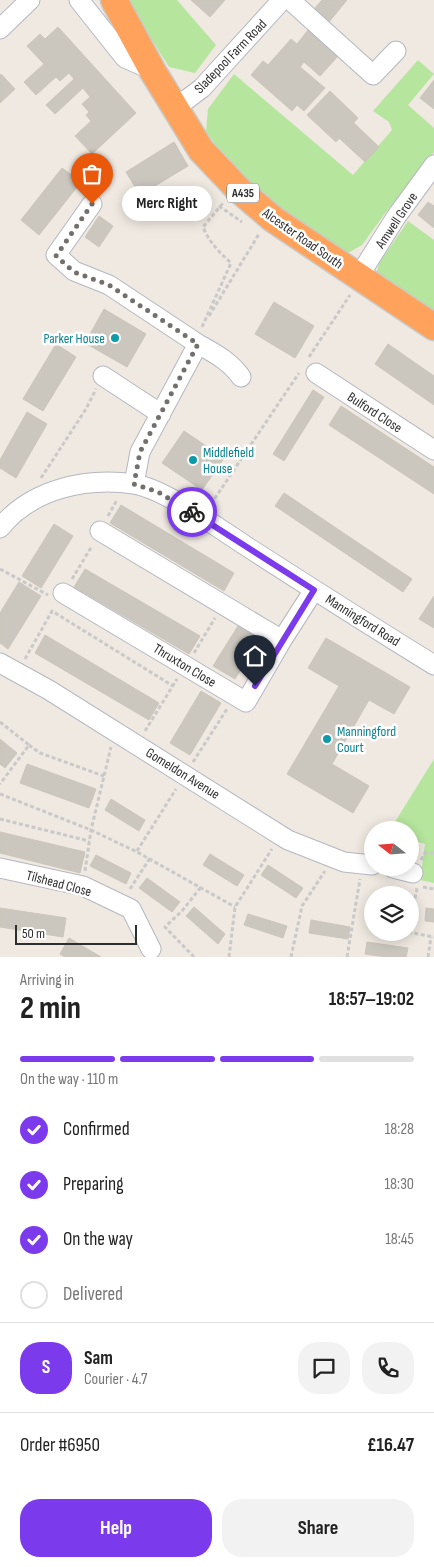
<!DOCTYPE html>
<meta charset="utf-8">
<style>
body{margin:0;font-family:"Sofia Sans Condensed",sans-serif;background:#f2f2f2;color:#222;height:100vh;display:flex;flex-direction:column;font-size:19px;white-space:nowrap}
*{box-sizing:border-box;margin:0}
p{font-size:16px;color:#767676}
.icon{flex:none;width:28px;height:28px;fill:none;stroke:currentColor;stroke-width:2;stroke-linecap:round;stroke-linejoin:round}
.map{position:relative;height:957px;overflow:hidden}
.side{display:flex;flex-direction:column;background:#fff;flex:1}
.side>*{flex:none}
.needle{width:32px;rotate:287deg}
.fabs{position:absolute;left:364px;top:821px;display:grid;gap:10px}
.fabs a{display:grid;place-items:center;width:55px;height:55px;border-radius:50%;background:#fff;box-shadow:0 2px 12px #0003;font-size:25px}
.scale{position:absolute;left:15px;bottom:12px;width:122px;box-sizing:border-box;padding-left:5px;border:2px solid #2e2e2e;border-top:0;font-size:14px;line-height:18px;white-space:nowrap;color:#2e2e2e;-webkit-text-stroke:4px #fff;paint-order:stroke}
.pin{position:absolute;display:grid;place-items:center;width:42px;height:42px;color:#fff;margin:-51px -21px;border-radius:50% 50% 50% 0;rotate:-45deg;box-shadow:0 0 5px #0007}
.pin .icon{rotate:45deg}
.courier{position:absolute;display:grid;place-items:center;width:50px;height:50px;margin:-25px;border:4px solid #7c3aed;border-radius:50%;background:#fff;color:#222;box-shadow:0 1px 6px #0007}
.bubble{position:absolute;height:35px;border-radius:18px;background:#fff;box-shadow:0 2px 12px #0003;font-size:16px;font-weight:700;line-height:35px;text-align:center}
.overview em{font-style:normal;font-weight:700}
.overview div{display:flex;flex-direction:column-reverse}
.overview{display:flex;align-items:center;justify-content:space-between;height:85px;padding:0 20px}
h1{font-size:32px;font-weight:700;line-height:38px}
.bar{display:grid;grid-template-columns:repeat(4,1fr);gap:8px 5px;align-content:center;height:60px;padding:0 20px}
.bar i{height:6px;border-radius:4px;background:#e0e0e0}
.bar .on{background:#7c3aed}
.bar p{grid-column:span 4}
.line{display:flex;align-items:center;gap:12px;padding:0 20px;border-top:1px solid #e0e0e0}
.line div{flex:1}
.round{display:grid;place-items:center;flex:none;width:52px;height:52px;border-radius:20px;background:#f2f2f2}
ol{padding:0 20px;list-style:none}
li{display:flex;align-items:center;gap:15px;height:55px}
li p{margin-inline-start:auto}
li .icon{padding:5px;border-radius:50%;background:#7c3aed;color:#fff;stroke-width:4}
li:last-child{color:#767676}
li i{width:28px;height:28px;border:2px solid #e0e0e0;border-radius:50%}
.button{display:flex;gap:10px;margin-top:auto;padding:10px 20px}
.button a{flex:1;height:58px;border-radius:20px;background:#7c3aed;color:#fff;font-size:20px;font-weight:700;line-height:58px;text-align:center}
.button a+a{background:#f2f2f2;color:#222}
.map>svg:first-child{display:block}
</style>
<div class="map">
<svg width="434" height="957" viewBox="0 0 434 957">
<rect width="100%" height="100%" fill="#efe9e1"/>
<!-- green -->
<path fill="#b6e59e" d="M129,0H177L216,45L195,73L169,67L128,2Z
M418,60L434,74L408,105L434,128V152L386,212L362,245L348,253L286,217L241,181L206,131L208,109L234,74L353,175L392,130L389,122L373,111Z
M408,221L434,240V316L376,276L379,263Z
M434,759V883L420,880L425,844L410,840V830H390Z"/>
<!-- building -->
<path fill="#cbc7bf" stroke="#cbc5ba" d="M191,0H225L210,17Z
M322,0H347L329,22L314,9Z
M58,27L136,113L92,154L75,136L91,121L86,115L89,112L82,104L90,97L83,88L55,114L46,105L74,79L69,73L60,81L56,77L36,95L24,82L44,64L27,46L40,34L45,39Z
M308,30L338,56L320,76L304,62L300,67L325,88L304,111L297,105L292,111L251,75L263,61L268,65L291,39L297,44Z
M1,74L15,89L0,103V76Z
M434,80V109L420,98Z
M330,91L358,118L336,142L307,115Z
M354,123L379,147L365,162L339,138Z
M174,142L188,166L140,195L126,172Z
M62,168L81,182L39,235L21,220Z
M428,202L434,206V228L418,215Z
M99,216L113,226L99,247L85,237Z
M274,302L314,326L295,358L255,334Z
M104,309L146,334L127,367L85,343Z
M56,344L76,357L43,411L23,399Z
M388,344L434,376V405L375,364Z
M313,390L324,397L284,461L273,454Z
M341,406L434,467V494L329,425Z
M27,412L47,424L16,478L0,468V460Z
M184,431L224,458L202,490L162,463Z
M284,493L412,579L403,592L275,506Z
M121,505L234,573L224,591L110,523Z
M54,524L73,536L41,588L22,576Z
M85,569L200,636L189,654L74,587Z
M19,582L41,596L8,649L0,643V613Z
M434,596V628L419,619Z
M238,626L260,639L235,679L213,666Z
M45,635L159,703L149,720L35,653Z
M326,638L410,687L394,714L369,700L332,764L369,786L353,813L287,774L339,686L308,668Z
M201,691L221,703L190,755L170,743Z
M0,739L17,753L5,768L0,764Z
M27,764L96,789L89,808L20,783Z
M111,799L145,820L139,831L105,810Z
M0,832L85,852L80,873L0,853Z
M210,854L244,875L237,886L203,865Z
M96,855L131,873L126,884L90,866Z
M268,865L303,888L296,898L261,875Z
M147,878L180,902L172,912L139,888Z
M194,907L225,934L218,944L186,916Z
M0,908L66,918L63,937L0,927Z
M426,908L434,909V922L425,921Z
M248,914L287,926L283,938L244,925Z
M311,920L350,927L348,939L309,933Z
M69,938L101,957H65L60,954Z
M367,942L408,948L406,957H387L365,954Z"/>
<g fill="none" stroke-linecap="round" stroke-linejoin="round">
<!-- minor casing -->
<g stroke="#b4b7c1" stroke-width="21">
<path id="minor" d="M79,0L125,58L152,70
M290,0L373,75L396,51
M0,29L30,0
M173,106L186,100L202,88L282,0
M92,204L56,255L74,271L109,285L198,344L140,452L134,484
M359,276L396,217L434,165
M198,344C214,353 230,361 241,377
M316,373L434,450
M103,376L161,414
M0,528C31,489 86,477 134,484C165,489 218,528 246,546C308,586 371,626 434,665
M100,531L282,640
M63,593L246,702L282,640L314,590
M0,663L49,690L288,840L344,862L372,865
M0,868L83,886L131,909L151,949
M393,868L413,873"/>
</g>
<!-- highway casing -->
<g stroke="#c9c9c9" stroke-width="29">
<path id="highway" d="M114,0L152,70L201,150L239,190L273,219L434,327"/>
</g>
<!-- path -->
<path stroke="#c9c9c9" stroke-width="3" stroke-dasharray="4 2.5" stroke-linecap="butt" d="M219,206L242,222
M209,316L259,234
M202,327L231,263C219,252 209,242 203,227L223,203
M309,357L350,295
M41,478L86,409L96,389
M211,504L299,373
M108,516L117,500
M0,569L48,595
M72,579L92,546
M194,653L215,618
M25,659L52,611L173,686
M0,722L29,745L0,784
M145,731L177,679
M29,745L40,753L104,776
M193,762L227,709
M0,794L91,830L137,852L235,907
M0,819L89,841
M137,851L176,789
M421,860L425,853H434
M85,871L91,830L111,747
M423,887L434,889
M130,889L150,858
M410,924L417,888
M408,932L434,937
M194,957L165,927L182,911L201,887
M229,957L235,907L272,849
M291,957L302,906L325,871
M347,957L360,879
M428,957L431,937"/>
<!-- minor -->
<use href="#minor" stroke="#fff" stroke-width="19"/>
<!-- highway -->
<use href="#highway" stroke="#ffa35c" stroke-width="26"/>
</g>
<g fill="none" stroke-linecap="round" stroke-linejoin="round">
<!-- done -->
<path stroke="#726f6d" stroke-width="5" stroke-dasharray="0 9" d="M92,204L56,256L74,272L109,285L198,344L140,452L134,484L158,492L192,512"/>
<!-- route -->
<path stroke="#7c3aed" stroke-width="6" d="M192,512L314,590L255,686"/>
</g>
<!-- markers -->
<g fill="#0f9aa8" stroke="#fff" stroke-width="2">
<circle cx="115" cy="338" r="5"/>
<circle cx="193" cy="460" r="5"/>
<circle cx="327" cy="739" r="5"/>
</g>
<g text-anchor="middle" stroke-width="5" stroke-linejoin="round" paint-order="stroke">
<!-- shield labels -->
<rect fill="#fff" stroke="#6d6d6d" stroke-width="1" x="227" y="183.5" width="32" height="19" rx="4"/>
<g font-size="12" font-weight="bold" fill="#2e2e2e">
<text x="243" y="197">A435</text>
</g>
<!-- street labels -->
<g font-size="14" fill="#2e2e2e" stroke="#fff">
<text transform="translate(230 56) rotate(-46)" y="5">Sladepool Farm Road</text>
<text transform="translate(396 220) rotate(-56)" y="5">Amwell Grove</text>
<text transform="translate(303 238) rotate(35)" y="5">Alcester Road South</text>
<text transform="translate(375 412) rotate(33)" y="5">Bulford Close</text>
<text transform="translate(363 620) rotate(32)" y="5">Manningford Road</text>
<text transform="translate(185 665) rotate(31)" y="5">Thruxton Close</text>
<text transform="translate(183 773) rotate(32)" y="5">Gomeldon Avenue</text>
<text transform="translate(59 883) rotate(15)" y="5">Tilshead Close</text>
</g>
<!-- culture labels -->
<g font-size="14" fill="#0d838f" stroke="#fff" text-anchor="start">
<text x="105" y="343" text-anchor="end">Parker House</text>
<text x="203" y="457">Middlefield<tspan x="203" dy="16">House</tspan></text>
<text x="337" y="736">Manningford<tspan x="337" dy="16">Court</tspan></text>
</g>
</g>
</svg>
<div class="fabs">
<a><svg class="needle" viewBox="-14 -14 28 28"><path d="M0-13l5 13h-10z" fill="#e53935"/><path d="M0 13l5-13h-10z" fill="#767676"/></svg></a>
<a><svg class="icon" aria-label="layers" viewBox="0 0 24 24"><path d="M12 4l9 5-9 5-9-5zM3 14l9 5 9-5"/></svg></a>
</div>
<div class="scale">50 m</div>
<div class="pin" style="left:92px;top:204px;background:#ea580c"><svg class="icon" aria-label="bag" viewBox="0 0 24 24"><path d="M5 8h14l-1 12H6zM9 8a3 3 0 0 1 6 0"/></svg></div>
<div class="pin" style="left:255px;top:686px;background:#1f2937"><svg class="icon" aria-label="home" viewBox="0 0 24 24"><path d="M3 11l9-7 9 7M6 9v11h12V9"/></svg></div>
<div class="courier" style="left:192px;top:512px"><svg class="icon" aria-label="bike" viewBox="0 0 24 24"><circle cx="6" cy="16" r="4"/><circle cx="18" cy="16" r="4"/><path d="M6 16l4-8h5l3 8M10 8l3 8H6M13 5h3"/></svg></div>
<div class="bubble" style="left:122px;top:186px;width:90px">Merc Right</div>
</div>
<section class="side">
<div class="overview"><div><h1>2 min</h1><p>Arriving in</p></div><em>18:57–19:02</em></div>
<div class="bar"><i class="on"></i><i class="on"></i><i class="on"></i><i></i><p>On the way · 110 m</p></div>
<ol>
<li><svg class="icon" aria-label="check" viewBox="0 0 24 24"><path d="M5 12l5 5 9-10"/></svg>Confirmed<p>18:28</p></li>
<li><svg class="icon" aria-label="check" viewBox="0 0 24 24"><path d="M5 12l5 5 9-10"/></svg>Preparing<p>18:30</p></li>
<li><svg class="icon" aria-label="check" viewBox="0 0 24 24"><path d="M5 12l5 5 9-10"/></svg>On the way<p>18:45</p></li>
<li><i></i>Delivered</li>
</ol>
<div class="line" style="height:90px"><b class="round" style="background:#7c3aed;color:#fff">S</b><div><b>Sam</b><p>Courier · 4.7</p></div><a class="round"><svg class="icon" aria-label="chat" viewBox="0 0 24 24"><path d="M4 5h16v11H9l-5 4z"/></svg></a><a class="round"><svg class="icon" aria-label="phone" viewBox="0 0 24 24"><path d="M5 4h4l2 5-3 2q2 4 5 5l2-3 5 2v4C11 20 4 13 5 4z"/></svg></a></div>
<div class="line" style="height:65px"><div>Order #6950</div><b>£16.47</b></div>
<div class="button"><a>Help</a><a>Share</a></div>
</section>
